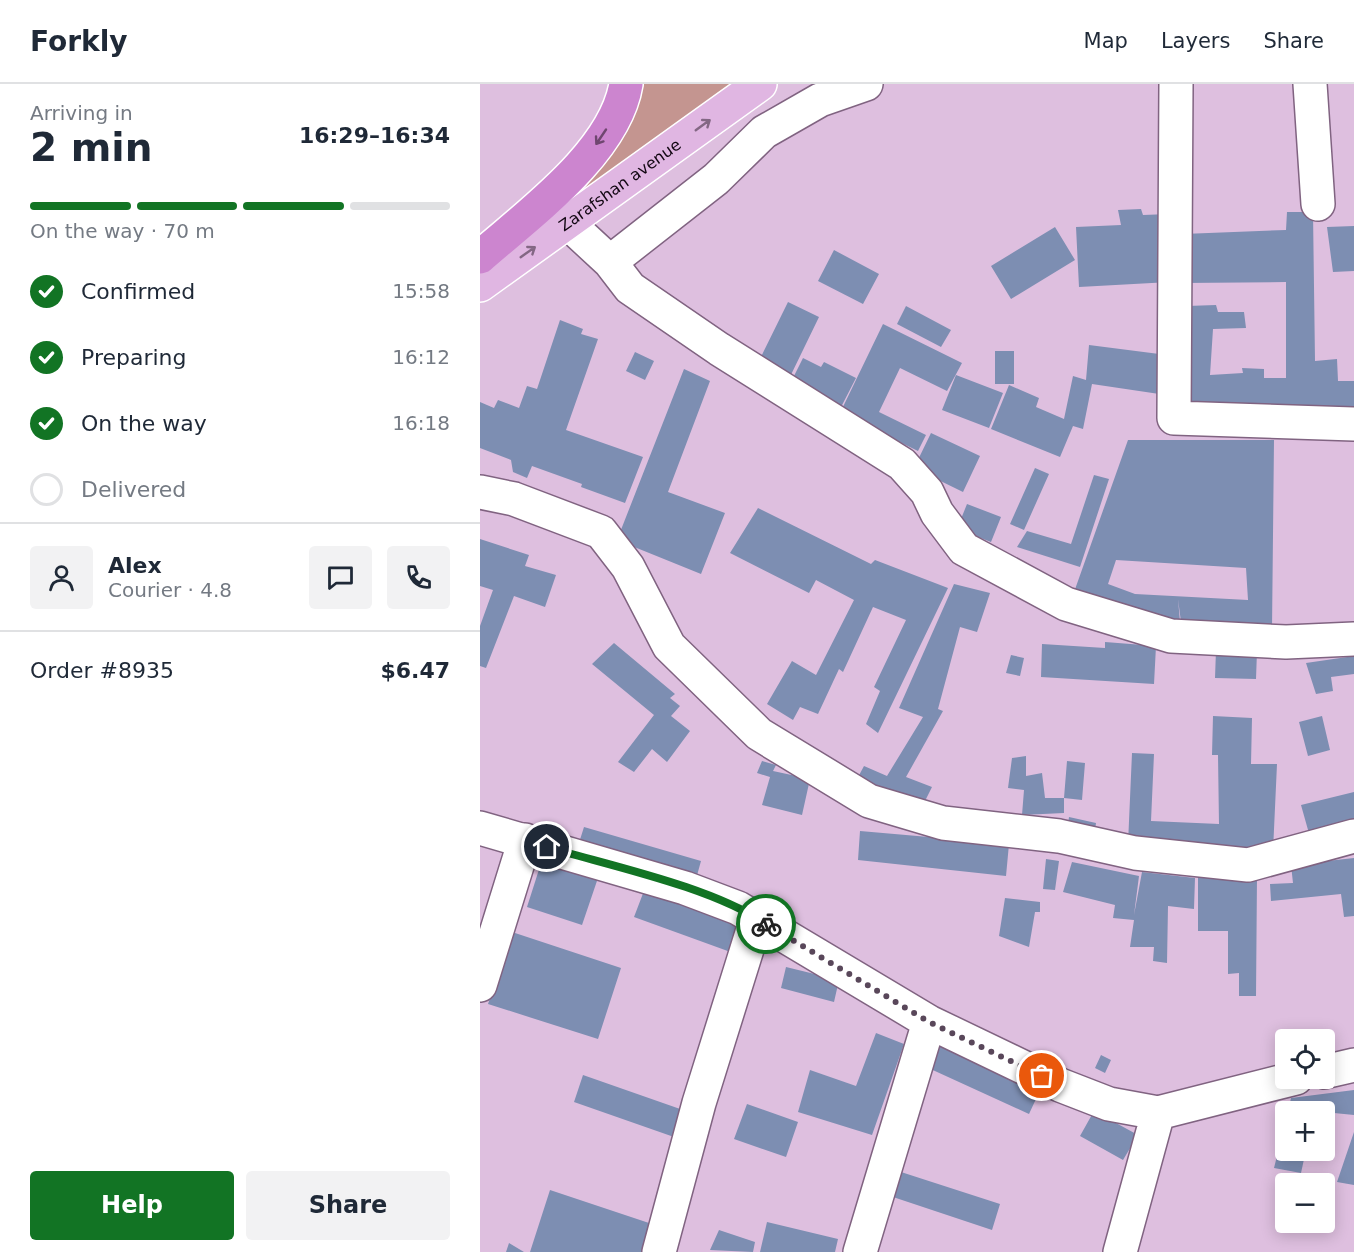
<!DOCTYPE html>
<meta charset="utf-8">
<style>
body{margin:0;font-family:"DejaVu Sans",sans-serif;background:#f2f2f3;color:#1f2937;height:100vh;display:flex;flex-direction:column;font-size:22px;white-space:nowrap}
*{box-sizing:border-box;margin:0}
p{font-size:20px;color:#747a83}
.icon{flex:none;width:33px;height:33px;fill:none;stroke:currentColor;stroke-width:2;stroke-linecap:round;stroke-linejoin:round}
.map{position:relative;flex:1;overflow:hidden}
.details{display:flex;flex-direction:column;background:#fff;width:480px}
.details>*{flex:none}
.controls{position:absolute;left:795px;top:945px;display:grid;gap:12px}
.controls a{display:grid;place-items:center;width:60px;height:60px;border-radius:6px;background:#fff;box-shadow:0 3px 15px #0003;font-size:30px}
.pin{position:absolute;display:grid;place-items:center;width:51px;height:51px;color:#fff;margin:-26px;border:3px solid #fff;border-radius:50%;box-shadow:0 2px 6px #0007}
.courier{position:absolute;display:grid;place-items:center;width:60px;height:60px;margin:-30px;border:4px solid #127424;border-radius:50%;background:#fff;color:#222;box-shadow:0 2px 8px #0007}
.summary em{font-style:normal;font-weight:800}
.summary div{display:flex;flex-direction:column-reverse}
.summary{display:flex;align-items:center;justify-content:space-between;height:102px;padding:0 30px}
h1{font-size:39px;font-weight:800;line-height:45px}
.bar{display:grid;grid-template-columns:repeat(4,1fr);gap:9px 6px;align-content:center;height:72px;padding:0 30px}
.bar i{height:8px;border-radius:4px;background:#e0e1e3}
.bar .on{background:#127424}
.bar p{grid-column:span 4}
.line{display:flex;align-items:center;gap:15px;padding:0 30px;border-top:2px solid #e0e1e3}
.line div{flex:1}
.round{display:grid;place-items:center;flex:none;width:63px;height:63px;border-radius:6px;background:#f2f2f3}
ol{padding:0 30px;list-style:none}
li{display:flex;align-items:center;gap:18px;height:66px}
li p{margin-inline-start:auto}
li .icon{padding:6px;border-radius:50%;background:#127424;color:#fff;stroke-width:4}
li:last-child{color:#747a83}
li i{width:33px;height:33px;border:3px solid #e0e1e3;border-radius:50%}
.primary-button{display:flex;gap:12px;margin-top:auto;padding:12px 30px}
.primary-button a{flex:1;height:69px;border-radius:6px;background:#127424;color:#fff;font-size:24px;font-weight:800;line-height:69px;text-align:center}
.primary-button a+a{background:#f2f2f3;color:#1f2937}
header{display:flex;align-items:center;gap:36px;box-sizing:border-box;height:84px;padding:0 30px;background:#fff;border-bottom:2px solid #e0e1e3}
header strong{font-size:28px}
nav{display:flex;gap:33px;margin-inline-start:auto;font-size:21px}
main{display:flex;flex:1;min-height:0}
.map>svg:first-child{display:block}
</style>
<header>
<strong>Forkly</strong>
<nav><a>Map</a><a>Layers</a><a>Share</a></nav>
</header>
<main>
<section class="details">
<div class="summary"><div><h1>2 min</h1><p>Arriving in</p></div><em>16:29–16:34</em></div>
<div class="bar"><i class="on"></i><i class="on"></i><i class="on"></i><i></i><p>On the way · 70 m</p></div>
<ol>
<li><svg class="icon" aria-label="check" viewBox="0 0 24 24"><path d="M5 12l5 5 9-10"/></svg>Confirmed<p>15:58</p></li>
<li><svg class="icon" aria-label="check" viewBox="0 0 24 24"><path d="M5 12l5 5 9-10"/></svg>Preparing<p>16:12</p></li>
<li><svg class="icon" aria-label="check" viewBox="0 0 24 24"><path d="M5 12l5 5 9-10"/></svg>On the way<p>16:18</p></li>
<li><i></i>Delivered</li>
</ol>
<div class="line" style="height:108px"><a class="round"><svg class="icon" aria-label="person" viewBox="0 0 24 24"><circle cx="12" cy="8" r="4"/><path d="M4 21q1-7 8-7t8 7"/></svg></a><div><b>Alex</b><p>Courier · 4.8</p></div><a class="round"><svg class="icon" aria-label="chat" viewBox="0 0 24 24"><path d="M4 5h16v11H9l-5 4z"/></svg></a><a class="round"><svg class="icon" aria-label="phone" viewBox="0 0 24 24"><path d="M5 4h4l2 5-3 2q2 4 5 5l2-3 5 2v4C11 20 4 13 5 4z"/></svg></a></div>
<div class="line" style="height:78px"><div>Order #8935</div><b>$6.47</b></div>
<div class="primary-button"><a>Help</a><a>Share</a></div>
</section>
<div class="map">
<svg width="874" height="1168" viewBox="0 0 874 1168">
<rect width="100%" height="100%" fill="#debfdf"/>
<!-- green -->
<path fill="#c49590" d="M164,0H251L101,109C128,75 153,42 164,0Z"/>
<!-- building -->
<path fill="#7d8eb2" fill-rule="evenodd" d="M661,125L663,131L689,130L690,198L599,203L596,143L641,141L638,126Z
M807,128H833L835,277L857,275L858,297H874V323L705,321L707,222L736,221L738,228H764L766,244L733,245L730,291L763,289L762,284L784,285V294H806V198L702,199L703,150L806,146Z
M874,142V187L853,188L847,143Z
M575,143L595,176L531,215L511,182Z
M354,166L399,190L383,220L338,197Z
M308,218L339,233L307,299L276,283Z
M426,222L471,246L461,263L417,240Z
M80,236L103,245L101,250L118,255L86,346L163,373L145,419L101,403L102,400L52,382L47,394L33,388L31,376L0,364V318L14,324L18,316L39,324L47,302L57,305Z
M403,240L482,279L467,307L420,284L399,328L446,351L438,367L360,329Z
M609,261L687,271L686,311L612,300L603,345L593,342L580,373L511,345L529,301L559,314L556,323L584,335L593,292L606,296Z
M515,267H534V300H515Z
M155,268L174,277L165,296L146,287Z
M323,274L341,283L344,278L376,294L359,327L309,302Z
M204,285L230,297L188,408L245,429L221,490L137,456Z
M476,291L523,309L509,344L462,326Z
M451,349L500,372L483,408L434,384Z
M648,356H794L792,545L701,538L698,515L700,538L593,511ZM636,476L766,484L768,516L655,510L628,500Z
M555,384L569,390L544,446L530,440Z
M614,391L629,395L600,483L537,463L547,447L591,460Z
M487,420L521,433L511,458L477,445Z
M278,424L391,480L395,476L468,504L398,649L386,640L400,607L394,603L426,536L393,523L363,588L359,585L338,630L320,623L313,636L287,620L312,577L336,591L374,516L336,496L329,509L250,469Z
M0,455L49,471L45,482L76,491L65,523L34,512L6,584L0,582V542L13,506L0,502Z
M474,500L510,509L497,548L480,543L458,625L463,627L426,693L452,703L441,725L377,695L384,682L407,692L443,633L419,624Z
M625,558L676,562L674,600L561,593L562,560L625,564Z
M134,559L195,610L190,614L200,622L191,632L210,647L187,678L172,665L154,688L138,678L174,631L112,580Z
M736,566L777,567L776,595L735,594Z
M531,571L544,574L540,592L526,589Z
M874,572V590L851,593L853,607L836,610L826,579Z
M733,632L772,634L771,680H797L793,767L648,760L652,669L674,670L671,737L739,740L738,671H732Z
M842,632L850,666L828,672L819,638Z
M546,672V692L562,689L565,714H584L587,677L605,679L602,716L584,714V729L542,731L544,706L528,704L532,674Z
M282,677L296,681L293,687L330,695L322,731L282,721L290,693L277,689Z
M874,708V741L830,753L821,721Z
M589,733L616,739L615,746L588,740Z
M104,743L221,777L216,795L98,762Z
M380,747L529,760L526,792L378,776Z
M63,773L119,791L102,841L47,823Z
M874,774V832L864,833L861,810L791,817L790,800L813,799L811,781Z
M566,775L579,777L575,806L563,805Z
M592,778L659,792L654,831L662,788L715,794L714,825L688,822L687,879L673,877L674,863H650L654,836L633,834L635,821L583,808Z
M718,792H777L776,912H759V889L748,890V847H718Z
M167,799L268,836L256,870L154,833Z
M525,814L560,818V828H555L549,863L519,852Z
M32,848L141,884L118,955L8,920Z
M306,883L359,896L354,918L301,904Z
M396,949L424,960L392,1051L318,1028L330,986L376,1002Z
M457,954L562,1002L549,1030L444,982Z
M621,971L631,976L625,989L615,984Z
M103,991L203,1026L194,1053L94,1018Z
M874,1006V1031L844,1028H808L811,1014Z
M267,1020L318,1038L306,1073L254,1055Z
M614,1027L658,1051L643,1076L600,1052Z
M805,1040L806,1066H826L821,1089L794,1084Z
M874,1048V1101L857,1098Z
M421,1088L520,1120L512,1146L413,1113Z
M70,1106L175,1141L166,1168H50Z
M287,1138L358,1155L355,1168H280Z
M239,1146L275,1158L273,1168L230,1166Z
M29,1159L44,1168H26Z"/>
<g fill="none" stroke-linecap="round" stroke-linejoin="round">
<!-- minor casing -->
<g stroke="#806381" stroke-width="36">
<path id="minor" d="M696,0L694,334L874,340
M830,0L838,120
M89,140L130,178L150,204L239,265L422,380L447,408L457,429L484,465L586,520L691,552L806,558L874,555
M130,178L236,95L284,48L340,16L386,0
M0,408L34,415L121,448L148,483L189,562L279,650L389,717L463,739L579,752L655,769L768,781L874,752
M0,744L205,804L258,824L449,938L580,1001L629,1020L678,1029L816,994
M0,901L45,756
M844,988L874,981
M179,1168L219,1019L277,833
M380,1168L449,938
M640,1168L678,1029"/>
</g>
<!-- major casing -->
<g stroke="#fff" stroke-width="36">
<g id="major">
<path id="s1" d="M0,201L280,0"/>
</g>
</g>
<!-- highway casing -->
<g stroke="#fff" stroke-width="36">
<path id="highway" d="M0,173C49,130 135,68 146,0"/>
</g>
<!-- minor -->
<use href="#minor" stroke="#fff" stroke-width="33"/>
<!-- major -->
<use href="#major" stroke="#e0b6e2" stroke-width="33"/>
<!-- highway -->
<use href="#highway" stroke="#cc85cf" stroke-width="33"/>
</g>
<!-- one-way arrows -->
<defs><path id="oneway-shaft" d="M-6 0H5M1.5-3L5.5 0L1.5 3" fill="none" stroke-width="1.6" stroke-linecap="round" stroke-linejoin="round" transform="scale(1.5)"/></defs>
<g stroke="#836784">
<use href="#oneway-shaft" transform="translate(223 41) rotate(-36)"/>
<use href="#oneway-shaft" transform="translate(48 168) rotate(-35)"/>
</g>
<use stroke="#6f4670" href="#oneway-shaft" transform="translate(121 53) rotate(124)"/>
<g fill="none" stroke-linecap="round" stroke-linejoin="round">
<!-- done -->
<path stroke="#59475a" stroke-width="6" stroke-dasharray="0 10.8" d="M286,840L449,938L562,992"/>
<!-- route -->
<path stroke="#127424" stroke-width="8" d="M67,763C131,782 232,803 286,840"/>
</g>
<g text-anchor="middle" stroke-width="4.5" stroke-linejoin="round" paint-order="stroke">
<!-- street labels -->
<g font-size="16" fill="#120712" stroke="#eccbed">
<text dy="6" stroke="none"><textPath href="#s1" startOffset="172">Zarafshan avenue</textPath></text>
</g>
</g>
</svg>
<div class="controls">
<a><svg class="icon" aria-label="locate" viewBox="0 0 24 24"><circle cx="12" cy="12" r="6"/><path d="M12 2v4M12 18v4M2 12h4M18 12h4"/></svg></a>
<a>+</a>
<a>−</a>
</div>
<div class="pin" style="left:562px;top:992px;background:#ea580c"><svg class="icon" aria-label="bag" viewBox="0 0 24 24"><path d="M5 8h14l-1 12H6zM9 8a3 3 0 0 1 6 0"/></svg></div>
<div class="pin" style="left:67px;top:763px;background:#1f2937"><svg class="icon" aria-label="home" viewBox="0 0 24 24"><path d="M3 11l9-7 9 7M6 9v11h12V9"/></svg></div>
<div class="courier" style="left:286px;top:840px"><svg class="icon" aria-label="bike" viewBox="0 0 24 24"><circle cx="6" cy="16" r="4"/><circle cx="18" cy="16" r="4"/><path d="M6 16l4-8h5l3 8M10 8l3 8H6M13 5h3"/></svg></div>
</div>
</main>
